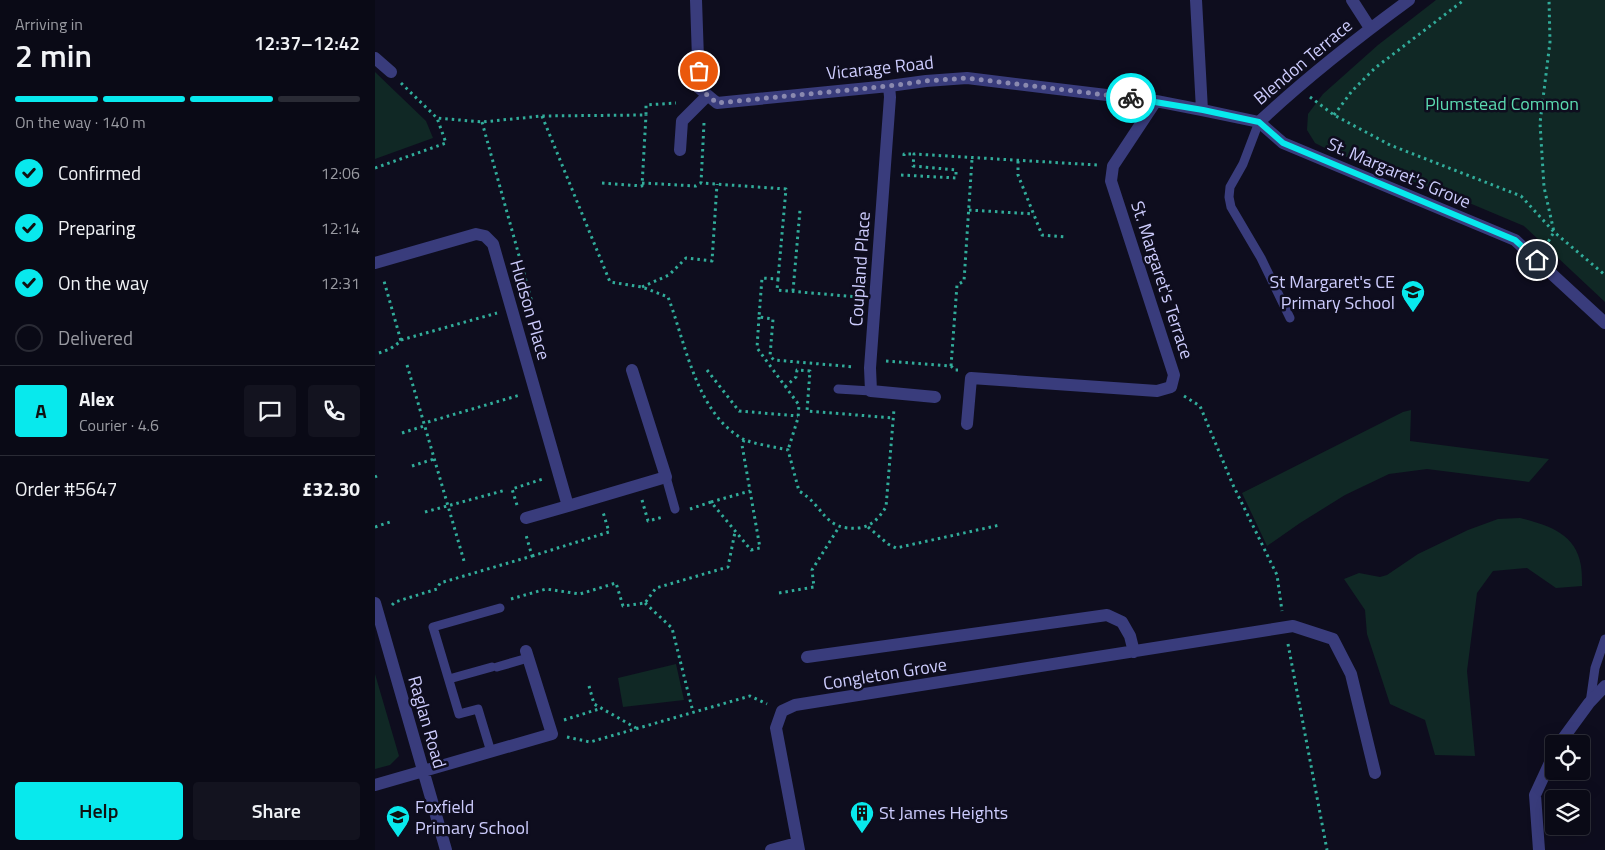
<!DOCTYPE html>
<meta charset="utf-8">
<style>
body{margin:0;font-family:"Titillium Web",sans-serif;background:#13131f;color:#f1f3f6;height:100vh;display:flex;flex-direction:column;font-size:19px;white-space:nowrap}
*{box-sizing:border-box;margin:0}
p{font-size:16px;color:#999aa1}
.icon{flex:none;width:28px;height:28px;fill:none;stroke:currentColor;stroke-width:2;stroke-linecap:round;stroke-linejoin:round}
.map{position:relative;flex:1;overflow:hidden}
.panel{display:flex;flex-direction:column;background:#0a0a16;width:375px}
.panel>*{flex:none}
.fabs{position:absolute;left:1170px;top:735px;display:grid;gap:10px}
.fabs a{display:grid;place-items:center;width:45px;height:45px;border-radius:5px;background:#0a0a16;box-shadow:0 5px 20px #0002,0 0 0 1px #2a2b35;font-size:25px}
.pin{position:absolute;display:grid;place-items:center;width:42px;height:42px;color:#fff;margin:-21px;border:2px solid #fff;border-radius:50%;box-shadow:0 1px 5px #0007}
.courier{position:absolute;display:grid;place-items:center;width:50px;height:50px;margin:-25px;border:4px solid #08e9ed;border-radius:50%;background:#fff;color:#222;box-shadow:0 1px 6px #0007}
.head em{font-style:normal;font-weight:600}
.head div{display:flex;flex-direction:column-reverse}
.head{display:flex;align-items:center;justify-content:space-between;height:85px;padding:0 15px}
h1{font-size:32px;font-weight:600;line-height:38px}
.bar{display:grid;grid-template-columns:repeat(4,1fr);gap:8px 5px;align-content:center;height:60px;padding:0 15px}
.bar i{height:6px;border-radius:4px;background:#2a2b35}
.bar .selected{background:#08e9ed}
.bar p{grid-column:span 4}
.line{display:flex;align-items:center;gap:12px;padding:0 15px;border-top:1px solid #2a2b35}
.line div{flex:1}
.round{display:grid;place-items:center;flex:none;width:52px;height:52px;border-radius:5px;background:#13131f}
ol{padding:0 15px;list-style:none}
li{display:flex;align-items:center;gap:15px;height:55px}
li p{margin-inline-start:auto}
li .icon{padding:5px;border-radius:50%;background:#08e9ed;color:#111;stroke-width:4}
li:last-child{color:#999aa1}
li i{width:28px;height:28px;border:2px solid #2a2b35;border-radius:50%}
.primary-button{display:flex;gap:10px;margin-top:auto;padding:10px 15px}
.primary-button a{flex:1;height:58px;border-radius:5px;background:#08e9ed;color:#111;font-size:20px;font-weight:600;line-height:58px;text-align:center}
.primary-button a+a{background:#13131f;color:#f1f3f6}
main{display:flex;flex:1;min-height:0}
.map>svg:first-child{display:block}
</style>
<main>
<section class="panel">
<div class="head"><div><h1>2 min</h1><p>Arriving in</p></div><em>12:37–12:42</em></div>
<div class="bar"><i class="selected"></i><i class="selected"></i><i class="selected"></i><i></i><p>On the way · 140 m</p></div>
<ol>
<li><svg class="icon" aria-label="check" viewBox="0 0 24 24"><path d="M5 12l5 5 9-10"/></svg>Confirmed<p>12:06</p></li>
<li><svg class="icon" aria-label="check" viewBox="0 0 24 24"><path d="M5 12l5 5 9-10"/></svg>Preparing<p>12:14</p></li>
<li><svg class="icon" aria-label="check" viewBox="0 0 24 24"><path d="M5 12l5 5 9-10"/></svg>On the way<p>12:31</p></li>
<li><i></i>Delivered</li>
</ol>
<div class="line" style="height:90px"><b class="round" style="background:#08e9ed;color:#111">A</b><div><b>Alex</b><p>Courier · 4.6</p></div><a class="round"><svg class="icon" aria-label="chat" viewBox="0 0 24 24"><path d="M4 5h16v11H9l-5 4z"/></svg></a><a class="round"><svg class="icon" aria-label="phone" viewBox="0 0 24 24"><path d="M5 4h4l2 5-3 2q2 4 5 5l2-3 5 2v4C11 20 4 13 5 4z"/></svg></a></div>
<div class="line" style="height:65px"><div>Order #5647</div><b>£32.30</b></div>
<div class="primary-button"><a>Help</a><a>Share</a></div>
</section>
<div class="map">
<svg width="1230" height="850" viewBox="0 0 1230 850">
<rect width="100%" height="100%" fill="#0e0d1e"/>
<!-- green -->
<path fill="#102825" d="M1061,0H1230V302L1149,226L1080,197L958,152L940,143L932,130L933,114L948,94L1003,45Z
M0,72L51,121L58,138L0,159Z
M1036,410L1035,441L1174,459L1154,482L1052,469L1014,474L970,495L925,523L892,546L867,493L1028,412Z
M1145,518C1172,525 1201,533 1206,566C1207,573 1207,580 1207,586L1181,588L1152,568L1118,571L1102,593L1092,671L1100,756L1060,755L1050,720L1015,704L992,634L990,610L969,579L984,573L1005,577L1012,575L1043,554L1093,530L1123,519Z
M301,664L309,700L248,707L243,678Z
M0,674L24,756L15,765L0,769Z"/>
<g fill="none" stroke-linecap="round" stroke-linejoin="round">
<!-- path -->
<path stroke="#31ac9a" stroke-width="3" stroke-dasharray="2.5 4" stroke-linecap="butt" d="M26,83L62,118L107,122L167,116L271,115V105L301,103
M935,97L959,115L1015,145L1146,196L1179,232L1230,275
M959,115L977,91L1000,68L1089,0
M167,116L235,282L267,287L293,297C311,344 321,413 368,439C378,444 401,447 413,450L424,491C450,506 448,531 484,528C497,526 504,518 511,507L519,409
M107,122L156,299L150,300
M329,123L326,183L411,189L403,279L387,278L384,317L398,319L395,356L399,360L480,367
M529,156V154H539
M643,161V175L667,235L691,237
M0,168L71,143L62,118
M526,175L581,178V170L538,166L539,154L722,165
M227,183L267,186L271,115
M267,183L321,186L326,183
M594,210L659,214
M1170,247L1179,232L1169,187L1165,123L1175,42L1174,0
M403,279L402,290L483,297
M267,287L294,275L311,258L337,261L342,184
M418,291L425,210
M384,317L382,348L424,405L423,418L413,450
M26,340L122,313
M4,353L15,349L26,341L9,281
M511,361L576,366L580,370H583
M32,365L89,561
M576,366L582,285L589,281L597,159
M332,370L364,411L423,416
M410,387L421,377L422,370L435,371L432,411L519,418
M809,396L825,406L858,485L902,575L907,611
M53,422L145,395
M27,433L49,426
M37,466L59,459
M0,477L2,476
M267,500L273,521L288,517
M336,502L375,491
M142,505L137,489L168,479
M315,509L336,502L376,550L385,548L367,445L369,440
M50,512L131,490
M0,527L15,522
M493,527L513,544L521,548L625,525
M157,556L234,532L228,512
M404,593L439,587L437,570L464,527
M136,599L171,589L205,594L241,583L248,606L270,603L281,588L353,567L360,532
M270,603L297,628L318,712
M17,605L20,602L62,589L65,583L157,556L151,535
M913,644L952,850
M214,686L219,704L261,728
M189,720L227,708
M192,737L215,742L375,696L392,704"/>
<!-- lane -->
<path stroke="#393c7c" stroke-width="9" d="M884,122L868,164L855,187L854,197L856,207L886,258L915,318
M463,389L496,391
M291,477L300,509
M122,667L153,658
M74,679L117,667
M1215,703L1220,668L1230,639
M116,752L103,709L84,714L58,627L125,608"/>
<!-- street -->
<path stroke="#393c7c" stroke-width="12" d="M321,0L324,88L342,103L514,86L551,81L592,78L781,101L827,110L884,122L908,143L1140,240L1230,323
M821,0L827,110
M977,0L995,28
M0,58L16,72
M514,86L515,97L495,368L496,391L560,397
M884,122C931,78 982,38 1034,0
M305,150L307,121L332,96
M0,263L101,234L110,236L118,244L193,506L291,477L257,370
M592,424L596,378L782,391L796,387L799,375L736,181L738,166L781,101
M151,518L193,506
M0,603L71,850
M432,657L732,615L747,622L755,636L759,652
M1184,744L1214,703L1230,686
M0,785L177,734L151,651
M396,850L422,843
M424,850L401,728L407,711L420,705L918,626L958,639L976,674L1000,773
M1164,850L1160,795L1179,754"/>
</g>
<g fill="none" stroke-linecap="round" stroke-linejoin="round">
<!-- done -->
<path stroke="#8a89af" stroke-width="5" stroke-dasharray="0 9" d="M324,71V88L342,103L514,86L550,81L592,78L756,98"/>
<!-- route -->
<path stroke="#08e9ed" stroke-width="6" d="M756,98L828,110L884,122L908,143L1140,240L1162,260"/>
</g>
<!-- icons -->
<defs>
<g id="school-pin" transform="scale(1.25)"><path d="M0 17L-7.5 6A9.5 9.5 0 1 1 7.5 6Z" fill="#08e9ed" stroke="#0e0d1e"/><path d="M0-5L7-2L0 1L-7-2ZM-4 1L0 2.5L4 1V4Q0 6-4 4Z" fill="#111"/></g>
<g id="building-pin" transform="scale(1.25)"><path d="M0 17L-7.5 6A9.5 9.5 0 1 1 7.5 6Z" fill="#08e9ed" stroke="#0e0d1e"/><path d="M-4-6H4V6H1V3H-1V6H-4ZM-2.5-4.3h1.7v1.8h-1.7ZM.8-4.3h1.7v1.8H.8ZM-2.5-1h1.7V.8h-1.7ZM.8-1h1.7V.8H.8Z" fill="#111"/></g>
</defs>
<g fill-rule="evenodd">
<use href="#school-pin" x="1038" y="292"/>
<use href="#building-pin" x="487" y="813"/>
<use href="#school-pin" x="23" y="817"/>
</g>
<g text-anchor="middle" stroke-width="5" stroke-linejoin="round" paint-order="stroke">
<!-- street labels -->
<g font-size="18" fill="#cdccfd" stroke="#0e0d1e">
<text transform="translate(928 62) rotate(-40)" y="6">Blendon Terrace</text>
<text transform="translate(505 68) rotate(-6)" y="6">Vicarage Road</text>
<text transform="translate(1024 173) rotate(23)" y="6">St. Margaret's Grove</text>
<text transform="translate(485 269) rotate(-86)" y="6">Coupland Place</text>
<text transform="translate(787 280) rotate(72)" y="6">St. Margaret's Terrace</text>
<text transform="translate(155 310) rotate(74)" y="6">Hudson Place</text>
<text transform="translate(510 674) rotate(-9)" y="6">Congleton Grove</text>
<text transform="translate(52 722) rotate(74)" y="6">Raglan Road</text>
</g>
<!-- park labels -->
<g font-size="18" fill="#5bdab0" stroke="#0e0d1e">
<text x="1127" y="110">Plumstead Common</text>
</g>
<!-- poi labels -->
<g font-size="18" fill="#cdccfd" stroke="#0e0d1e" text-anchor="start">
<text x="1020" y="288" text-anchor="end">St Margaret's CE<tspan x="1020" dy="21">Primary School</tspan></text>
<text x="40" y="813">Foxfield<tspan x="40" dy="21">Primary School</tspan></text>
<text x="504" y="819">St James Heights</text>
</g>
</g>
</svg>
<div class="fabs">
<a><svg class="icon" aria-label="locate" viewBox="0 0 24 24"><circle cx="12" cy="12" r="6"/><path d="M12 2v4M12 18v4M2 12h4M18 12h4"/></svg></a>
<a><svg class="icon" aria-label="layers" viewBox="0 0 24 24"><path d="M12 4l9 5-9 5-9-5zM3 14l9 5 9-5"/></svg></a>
</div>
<div class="pin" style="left:324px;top:71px;background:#ea580c"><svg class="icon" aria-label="bag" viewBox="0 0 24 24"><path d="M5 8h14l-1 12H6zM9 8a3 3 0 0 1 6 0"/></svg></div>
<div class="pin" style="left:1162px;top:260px;background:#1f2937"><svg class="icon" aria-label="home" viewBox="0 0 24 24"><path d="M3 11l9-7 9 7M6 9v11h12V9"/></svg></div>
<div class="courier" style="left:756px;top:98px"><svg class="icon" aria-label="bike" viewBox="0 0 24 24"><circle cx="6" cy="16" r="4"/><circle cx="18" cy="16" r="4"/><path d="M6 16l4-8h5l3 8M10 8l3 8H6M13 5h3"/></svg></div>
</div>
</main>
